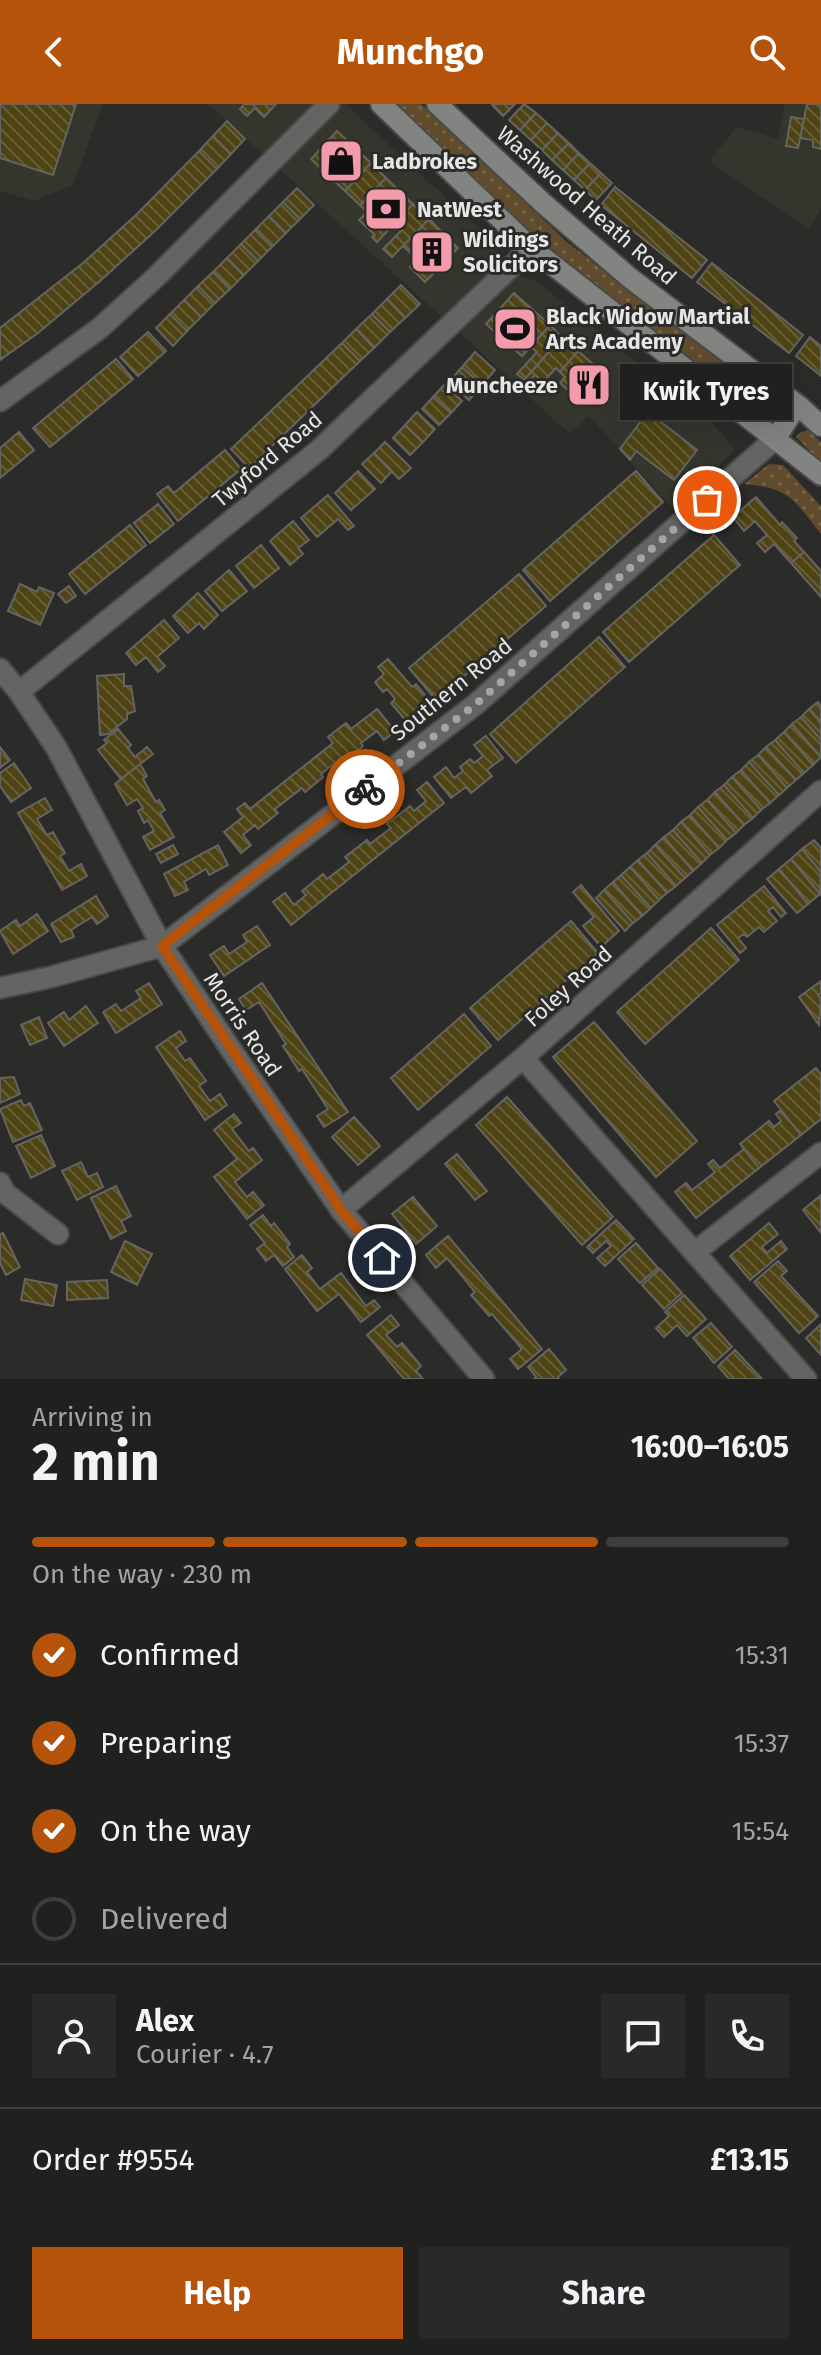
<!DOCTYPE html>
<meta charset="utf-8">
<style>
body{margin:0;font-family:"Fira Sans",sans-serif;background:#282928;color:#f1f3f6;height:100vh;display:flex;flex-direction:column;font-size:30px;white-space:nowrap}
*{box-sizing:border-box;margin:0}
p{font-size:26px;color:#a2a3a4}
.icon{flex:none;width:44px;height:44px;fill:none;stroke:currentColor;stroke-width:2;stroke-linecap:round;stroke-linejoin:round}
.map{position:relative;height:1275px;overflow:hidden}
.details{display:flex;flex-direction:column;background:#20211f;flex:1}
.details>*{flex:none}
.pin{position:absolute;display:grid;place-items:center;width:68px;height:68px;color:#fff;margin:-34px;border:4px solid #fff;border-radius:50%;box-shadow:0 2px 8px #0007}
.courier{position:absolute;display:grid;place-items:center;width:80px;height:80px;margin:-40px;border:6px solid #b45309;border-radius:50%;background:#fff;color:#222;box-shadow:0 2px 10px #0007}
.bubble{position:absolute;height:56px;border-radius:0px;background:#20211f;box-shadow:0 8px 32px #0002,0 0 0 2px #3d3e3d;font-size:26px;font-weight:700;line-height:56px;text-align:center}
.overview em{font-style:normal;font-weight:700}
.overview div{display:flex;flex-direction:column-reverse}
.overview{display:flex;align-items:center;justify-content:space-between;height:136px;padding:0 32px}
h1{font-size:52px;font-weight:700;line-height:60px}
.bar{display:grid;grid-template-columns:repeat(4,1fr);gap:12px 8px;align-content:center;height:96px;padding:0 32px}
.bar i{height:10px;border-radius:6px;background:#3d3e3d}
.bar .active{background:#b45309}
.bar p{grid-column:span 4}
.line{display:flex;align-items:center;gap:20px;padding:0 32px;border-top:2px solid #3d3e3d}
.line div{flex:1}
.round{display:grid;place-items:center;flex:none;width:84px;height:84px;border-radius:0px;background:#282928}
ol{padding:0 32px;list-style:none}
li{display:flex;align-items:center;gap:24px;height:88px}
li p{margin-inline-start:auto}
li .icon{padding:8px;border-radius:50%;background:#b45309;color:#fff;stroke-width:4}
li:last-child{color:#a2a3a4}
li i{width:44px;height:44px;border:4px solid #3d3e3d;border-radius:50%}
.action{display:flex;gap:16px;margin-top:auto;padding:16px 32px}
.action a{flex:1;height:92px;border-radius:0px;background:#b45309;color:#fff;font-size:32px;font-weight:700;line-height:92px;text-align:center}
.action a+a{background:#282928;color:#f1f3f6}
header{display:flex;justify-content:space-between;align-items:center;height:104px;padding:0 32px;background:#b45309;color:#fff;font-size:36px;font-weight:700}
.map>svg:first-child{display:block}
</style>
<header><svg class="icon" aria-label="back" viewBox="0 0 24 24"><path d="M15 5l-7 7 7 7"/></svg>Munchgo<svg class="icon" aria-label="search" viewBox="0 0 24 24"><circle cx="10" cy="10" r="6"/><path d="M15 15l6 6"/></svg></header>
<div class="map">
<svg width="821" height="1275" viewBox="0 0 821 1275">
<defs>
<pattern id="grass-dots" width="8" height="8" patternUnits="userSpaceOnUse" patternTransform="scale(2)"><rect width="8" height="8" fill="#614b2d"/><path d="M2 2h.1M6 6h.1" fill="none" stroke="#78654b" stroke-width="1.8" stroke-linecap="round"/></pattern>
<pattern id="building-back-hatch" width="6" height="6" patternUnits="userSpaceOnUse" patternTransform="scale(2)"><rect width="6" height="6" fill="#4d4314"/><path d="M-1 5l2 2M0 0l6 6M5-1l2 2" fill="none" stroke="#675e36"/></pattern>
</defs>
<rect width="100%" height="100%" fill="#2b2c29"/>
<!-- built -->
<path fill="#34362e" d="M0,0H103L73,81L34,97L0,87Z
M208,0H345L486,131L498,144L499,158L480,179L494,192L517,172L535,176L714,321L735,346L674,406L589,312L570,330Z
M785,0H821V105L809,125L711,59V55L737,23L778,35Z"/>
<!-- grass -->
<path fill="url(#grass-dots)" d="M394,0H421L567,138L777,301L776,309L767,314L539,139Z
M808,326L821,338V358L796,333L799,329Z
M769,360L783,361L821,402V430C794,396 790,384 744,380Z"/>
<!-- building -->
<path fill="url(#building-back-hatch)" stroke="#656462" stroke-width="2" d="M0,0H76L53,71L0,54Z
M244,0H276L264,13L255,4L247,12L240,5Z
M493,0H515L503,12L492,1Z
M524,0L536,9L520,26L509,16Z
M807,0H821V45L813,43V36L800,34Z
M536,9L547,19L531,36L520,26Z
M791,13L804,15L798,44L786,42Z
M227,17L245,35L231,50L213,32Z
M547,19L558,29L542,46L531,36Z
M337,27L371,59L345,87L311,55Z
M558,29L569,39L552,56L542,46Z
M213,32L231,50L217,65L199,47Z
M569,39L579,49L563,66L552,56Z
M199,47L217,65L155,127L100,177L38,229L0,256V224L83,159L137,110Z
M579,49L590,59L574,76L563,66Z
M371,59L386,74L360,101L345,87Z
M590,59L601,69L585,86L574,76Z
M601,69L612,79L596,96L585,86Z
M386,74L413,100L377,138L372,133L375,131L359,116L367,108L360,101Z
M615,83L707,156L692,174L601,101Z
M297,84L314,101L300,115L283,98Z
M283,98L300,115L286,129L269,112Z
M413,100L429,115L392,153L383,145L401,127L394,120Z
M269,112L286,129L272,143L255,126Z
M429,115L458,144L425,178L410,163L417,155L403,142Z
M255,126L272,143L258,157L241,140Z
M241,140L258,157L244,171L227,154Z
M227,154L244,171L230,185L213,168Z
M712,159L803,231L789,249L697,178Z
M213,168L230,185L215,199L198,182Z
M401,181L420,200L405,214L387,195Z
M198,182L215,199L201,213L184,196Z
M514,189L550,221L522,252L486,220Z
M387,195L405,214L390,228L372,210Z
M184,196L201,213L187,227L170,210Z
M170,210L187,227L173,242L156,224Z
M372,210L390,228L374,244L356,225Z
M550,221L562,233L524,276L517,270L537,248L531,243Z
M356,225L374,244L360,257L342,239Z
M148,228L166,247L138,272L120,253Z
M562,233L578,247L560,268L556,264L543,278L535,271L527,279L524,276Z
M810,233L821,242V272L796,252Z
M342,239L360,257L249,364L231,345Z
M578,247L593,260L569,287L560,279L565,273L560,268Z
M475,248L495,266L482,281L462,263Z
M116,255L133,275L50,343L33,324Z
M593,260L609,274L592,294L585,287L578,295L569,287Z
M462,263L482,281L469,296L449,278Z
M444,281L462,297L451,309L433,293Z
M585,287L592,294L587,299L580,292Z
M433,293L451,309L439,321L422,305Z
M417,308L435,325L423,338L405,321Z
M648,308L697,346L674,376L636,347L630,356L620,345Z
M405,321L423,338L410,351L393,334Z
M19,328L34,346L0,374V344Z
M385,338L411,364L399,375L374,349Z
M225,346L241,365L178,417L157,390L168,382L174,389Z
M374,349L392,367L381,379L362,360Z
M358,367L375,385L351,406L335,389Z
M636,367L663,398L550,497L523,466Z
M328,391L354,422L348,426L338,415L317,433L301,414Z
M756,393L780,421L782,418L797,434L794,437L804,448L791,459L774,440L765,448L757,439L767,431L755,417L744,427L733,413Z
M158,400L174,420L150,439L134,419Z
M293,417L309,436L298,444L303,450L290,461L270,437Z
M130,421L146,441L85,490L69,470Z
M714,431L740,461L629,558L603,528Z
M261,441L279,464L254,484L236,462Z
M804,448L821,467V493L791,459Z
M229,466L247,487L222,507L205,487Z
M519,470L546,502L436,596L409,564Z
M20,480L37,488L39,483L54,489L40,521L8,507Z
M69,482L76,492L66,499L58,490Z
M198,489L218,511L204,525L199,519L188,529L173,512Z
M164,516L179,534L157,553L165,562L158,568L146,553L136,561L126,549Z
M599,533L625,563L516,659L490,630Z
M388,555L412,583L416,580L431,598L407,618L391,599L395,595L387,585L383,588L375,578L384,570L378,563Z
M124,570V582H131L135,607L127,610V615L108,630L100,631L97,572Z
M818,598L821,602V619L809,605Z
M377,605L395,627L384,636L377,627L361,639L363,642L345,657L342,653L321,670L323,673L305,688L302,684L275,705L278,709L258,725L255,721L243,731L251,741L241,749L224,728L243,713L237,705L245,699L250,705L333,639L328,633L346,619L351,625Z
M809,605L821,619V636L801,613Z
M801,613L821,636V653L792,620Z
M792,620L821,653L813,661L784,628Z
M118,625L131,641L128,644L135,653L147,643L153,650L121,675L98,646L107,639L104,636Z
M784,628L813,661L804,669L775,636Z
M486,632L503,654L487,666L492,672L471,689L466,683L451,694L434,673L446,663L454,674L463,667L460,663L470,655L474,659L483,652L474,641Z
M775,636L804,669L796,676L766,643Z
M0,643L10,656L0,664Z
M766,643L796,676L787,684L758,651Z
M758,651L787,684L779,691L749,658Z
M749,658L779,691L770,699L741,666Z
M14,659L31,684L11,698L0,682V669Z
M140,660L147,672L143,675L156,698L159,696L165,706L160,709L174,733L150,746L143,733L154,727L148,716L144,719L138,707L143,704L137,695L127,701L115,680Z
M741,666L770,699L761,706L732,673Z
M732,673L761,706L753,714L724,681Z
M427,678L444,699L291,821L273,798L285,789L294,801L306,791L302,787L323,770L327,775L349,758L345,753L367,736L370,740L391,724L387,720L410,702L414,707L426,697L417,686Z
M724,681L753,714L744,721L715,688Z
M715,688L744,721L736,729L707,696Z
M45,694L52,706L37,715L47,731L53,728L65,749L60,752L69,767L81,760L87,772L62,786L18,709Z
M707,696L736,729L727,736L698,703Z
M698,703L727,736L719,744L690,711Z
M690,711L719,744L710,751L681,718Z
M681,718L710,751L702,759L673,726Z
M673,726L702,759L693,767L664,733Z
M664,733L693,767L685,774L655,741Z
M814,736L821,744V768L802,745Z
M173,741L178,750L161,759L156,750Z
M218,741L228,761L209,771L206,765L184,778L188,786L175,792L164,770Z
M655,741L685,774L676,782L647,749Z
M802,745L821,768L820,790L791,755Z
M647,749L676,782L667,789L638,756Z
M791,755L820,790L808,800L779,765Z
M638,756L667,789L659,796L630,763Z
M630,763L659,796L651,804L621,771Z
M779,765L808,800L797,809L767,775Z
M621,771L651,804L642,812L613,778Z
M613,778L642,812L633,819L604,786Z
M581,781L619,827L601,843L583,822L594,813L573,788Z
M764,782L786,809L781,813L773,803L768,807L777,817L764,828L759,823L747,833L744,830L738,834L746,844L740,849L717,821Z
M604,786L633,819L625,827L596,794Z
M96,792L108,812L97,820L92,813L71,826L74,833L61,838L51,820Z
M37,810L48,827L13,850L0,827L16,816L20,822Z
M571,817L598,849L498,936L470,904Z
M257,822L270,841L224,872L210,851L224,842L229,850L247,838L243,831Z
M711,824L739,856L645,940L617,908Z
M821,877V889L818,891L821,895L819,921L799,893Z
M149,879L162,900L116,929L103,908L116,900L121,907L141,894L136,887Z
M262,879L348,1008L324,1023L317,1012L328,1005L302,965L299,967L283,942L286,940L259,898L246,906L239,895Z
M86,902L98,919L64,942L48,919L64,908L69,916Z
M464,910L491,942L418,1006L391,974Z
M39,913L47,934L30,941L21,921Z
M594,918L697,1037L656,1073L553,953Z
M180,927L186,937L176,944L185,957L190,954L206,977L199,982L210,997L220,990L227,1001L205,1016L156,943Z
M816,964L821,971V1015L801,1031L774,997Z
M14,973L20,990L0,999V974Z
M507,993L613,1113L582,1141L476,1021Z
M21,996L24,1002L30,999L42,1026L13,1038L0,1005Z
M781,1006L801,1031L759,1064L740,1040L769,1017L774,1023L781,1017L776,1010Z
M234,1010L241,1019L232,1025L249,1047L253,1044L262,1056L235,1078L247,1093L253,1088L264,1101L247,1115L214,1073L237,1055L214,1026Z
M354,1013L380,1042L358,1061L332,1033Z
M41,1031L55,1062L31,1074L16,1042Z
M744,1045L759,1064L696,1114L675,1088L686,1079L692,1086L715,1068L708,1060L713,1056L720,1064Z
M457,1050L487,1087L475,1096L445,1060Z
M81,1058L88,1073L97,1069L103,1083L77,1096L62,1067Z
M116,1082L131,1112L121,1117L126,1127L111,1135L91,1094Z
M821,1091V1129L803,1106Z
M413,1093L437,1122L416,1140L392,1110Z
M263,1111L271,1122L274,1119L290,1140L287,1143L294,1153L283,1162L274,1151L266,1157L257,1145L265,1139L250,1121Z
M616,1116L634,1135L605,1162L597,1154L611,1142L606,1137L593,1149L587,1143Z
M769,1119L778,1130L762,1143L767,1149L781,1137L787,1145L750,1176L730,1152Z
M3,1129L20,1163L6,1171L0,1159V1130Z
M448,1132L542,1245L518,1265L510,1255L522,1245L492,1210L489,1212L471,1191L475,1188L447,1154L436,1164L426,1151Z
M125,1137L152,1150L137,1181L111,1168Z
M636,1139L658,1164L640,1179L618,1155Z
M302,1151L312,1164L307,1168L320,1185L341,1169L366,1202L374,1196L380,1203L361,1218L339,1190L317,1207L285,1165Z
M778,1157L787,1167L781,1172L818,1212L799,1229L754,1178Z
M660,1165L682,1189L664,1205L642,1181Z
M25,1175L57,1181L53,1202L21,1196Z
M107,1176L108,1194L67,1196V1178Z
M684,1191L706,1215L687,1232L677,1221L664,1233L656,1224L669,1212L665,1208Z
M391,1211L399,1221L386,1231L397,1243L402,1239L421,1262L416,1267L423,1275H404L367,1231Z
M711,1219L732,1243L714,1259L693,1234Z
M821,1220V1251L806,1234Z
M549,1245L566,1266L558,1273L559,1275H534L536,1273L528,1263Z
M735,1246L762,1275H729L718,1262Z"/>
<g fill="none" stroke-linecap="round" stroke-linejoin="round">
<!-- minor casing -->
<g stroke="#494a47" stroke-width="24">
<path id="minor" d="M0,297L100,224L156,173L329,0
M19,588L319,346L531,144
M0,884L51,873L162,842L476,600L776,334
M523,954L806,1275
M0,1079L5,1089L58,1130
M341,1106L523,954L821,687
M695,1148L821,1049"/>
</g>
<!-- tertiary casing -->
<g stroke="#494a47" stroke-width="24">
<path id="tertiary" d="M0,565L19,588L56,643L162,842L232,947L341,1106L484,1275"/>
</g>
<!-- secondary casing -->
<g stroke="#494a47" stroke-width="24">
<path id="secondary" d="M381,0L531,144L821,371
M437,0L544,100L630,174L799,302L821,322
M776,334L797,301"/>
</g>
<!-- minor -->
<use href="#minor" stroke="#636463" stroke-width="20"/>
<!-- tertiary -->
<use href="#tertiary" stroke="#636463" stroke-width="20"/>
<!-- secondary -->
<use href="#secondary" stroke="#828482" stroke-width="20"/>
</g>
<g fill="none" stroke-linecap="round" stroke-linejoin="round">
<!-- done -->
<path stroke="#a5a5a3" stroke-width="8" stroke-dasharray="0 14.4" d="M365,685L476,600L707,396"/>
<!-- route -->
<path stroke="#b45309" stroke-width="10" d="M365,685L162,842L341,1106L382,1154"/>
</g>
<!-- icons -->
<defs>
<g id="shop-square" transform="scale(2.3)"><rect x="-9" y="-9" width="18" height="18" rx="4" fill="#f39aab" stroke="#2b2c29"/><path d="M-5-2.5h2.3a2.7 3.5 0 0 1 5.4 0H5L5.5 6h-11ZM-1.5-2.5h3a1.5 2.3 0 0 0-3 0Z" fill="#111"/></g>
<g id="bank-square" transform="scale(2.3)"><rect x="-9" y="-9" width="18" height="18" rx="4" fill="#f39aab" stroke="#2b2c29"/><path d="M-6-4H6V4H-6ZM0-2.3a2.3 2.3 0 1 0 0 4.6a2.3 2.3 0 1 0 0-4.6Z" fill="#111"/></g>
<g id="building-square" transform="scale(2.3)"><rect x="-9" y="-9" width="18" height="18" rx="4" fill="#f39aab" stroke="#2b2c29"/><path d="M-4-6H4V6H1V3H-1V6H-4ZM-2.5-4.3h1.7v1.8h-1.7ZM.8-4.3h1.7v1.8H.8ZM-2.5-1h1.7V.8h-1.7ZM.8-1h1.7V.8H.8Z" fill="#111"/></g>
<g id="stadium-square" transform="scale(2.3)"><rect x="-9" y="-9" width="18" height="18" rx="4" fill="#f39aab" stroke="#2b2c29"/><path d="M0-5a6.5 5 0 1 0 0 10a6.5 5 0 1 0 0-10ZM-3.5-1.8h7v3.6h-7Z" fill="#111"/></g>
<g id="restaurant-square" transform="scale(2.3)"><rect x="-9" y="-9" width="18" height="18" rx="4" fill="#f39aab" stroke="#2b2c29"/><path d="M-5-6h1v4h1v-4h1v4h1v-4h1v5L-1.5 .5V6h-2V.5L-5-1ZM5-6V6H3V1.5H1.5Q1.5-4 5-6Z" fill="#111"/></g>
</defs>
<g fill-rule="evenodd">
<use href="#shop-square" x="341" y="57"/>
<use href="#bank-square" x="386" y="105"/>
<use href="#building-square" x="432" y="148"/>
<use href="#stadium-square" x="515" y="225"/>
<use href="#restaurant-square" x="589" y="281"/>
</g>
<g text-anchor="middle" stroke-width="6" stroke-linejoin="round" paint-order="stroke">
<!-- poi labels -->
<g font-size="22" font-weight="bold" fill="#e6e6e5" stroke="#2b2c29" text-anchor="start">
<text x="372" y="65">Ladbrokes</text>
<text x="417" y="113">NatWest</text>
<text x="463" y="143">Wildings<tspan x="463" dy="25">Solicitors</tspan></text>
<text x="546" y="220">Black Widow Martial<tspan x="546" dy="25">Arts Academy</tspan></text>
<text x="558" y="289" text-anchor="end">Muncheeze</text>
</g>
<!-- street labels -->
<g font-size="22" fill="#e6e6e5" stroke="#2b2c29">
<text transform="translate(587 101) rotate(41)" y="8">Washwood Heath Road</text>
<text transform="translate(267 355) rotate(-40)" y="8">Twyford Road</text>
<text transform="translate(451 585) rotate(-39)" y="8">Southern Road</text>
<text transform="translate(568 882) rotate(-42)" y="8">Foley Road</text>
<text transform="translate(243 920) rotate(56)" y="8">Morris Road</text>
</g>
</g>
</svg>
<div class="pin" style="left:707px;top:396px;background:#ea580c"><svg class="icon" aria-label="bag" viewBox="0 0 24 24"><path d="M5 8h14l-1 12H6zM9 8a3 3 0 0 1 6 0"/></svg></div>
<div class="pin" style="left:382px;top:1154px;background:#1f2937"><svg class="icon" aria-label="home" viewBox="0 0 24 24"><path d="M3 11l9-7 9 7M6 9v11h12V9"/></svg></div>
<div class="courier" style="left:365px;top:685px"><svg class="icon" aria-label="bike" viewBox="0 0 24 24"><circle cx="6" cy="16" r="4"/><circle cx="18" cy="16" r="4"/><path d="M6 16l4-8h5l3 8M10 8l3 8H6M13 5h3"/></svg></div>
<div class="bubble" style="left:620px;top:260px;width:172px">Kwik Tyres</div>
</div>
<section class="details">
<div class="overview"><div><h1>2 min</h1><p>Arriving in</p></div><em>16:00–16:05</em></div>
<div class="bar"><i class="active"></i><i class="active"></i><i class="active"></i><i></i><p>On the way · 230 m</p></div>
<ol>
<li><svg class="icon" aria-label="check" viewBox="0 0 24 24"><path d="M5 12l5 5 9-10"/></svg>Confirmed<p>15:31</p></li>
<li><svg class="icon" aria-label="check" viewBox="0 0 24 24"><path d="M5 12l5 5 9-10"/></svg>Preparing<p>15:37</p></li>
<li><svg class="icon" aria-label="check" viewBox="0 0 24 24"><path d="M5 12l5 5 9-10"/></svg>On the way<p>15:54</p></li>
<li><i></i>Delivered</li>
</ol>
<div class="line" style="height:144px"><a class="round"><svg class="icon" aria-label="person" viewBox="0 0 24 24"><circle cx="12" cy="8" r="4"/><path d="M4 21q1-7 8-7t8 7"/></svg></a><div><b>Alex</b><p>Courier · 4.7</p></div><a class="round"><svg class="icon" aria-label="chat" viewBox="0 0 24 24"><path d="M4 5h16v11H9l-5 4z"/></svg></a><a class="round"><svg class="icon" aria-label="phone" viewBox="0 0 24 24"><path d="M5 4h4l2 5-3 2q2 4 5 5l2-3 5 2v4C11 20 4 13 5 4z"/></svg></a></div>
<div class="line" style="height:104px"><div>Order #9554</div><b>£13.15</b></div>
<div class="action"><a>Help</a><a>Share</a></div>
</section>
